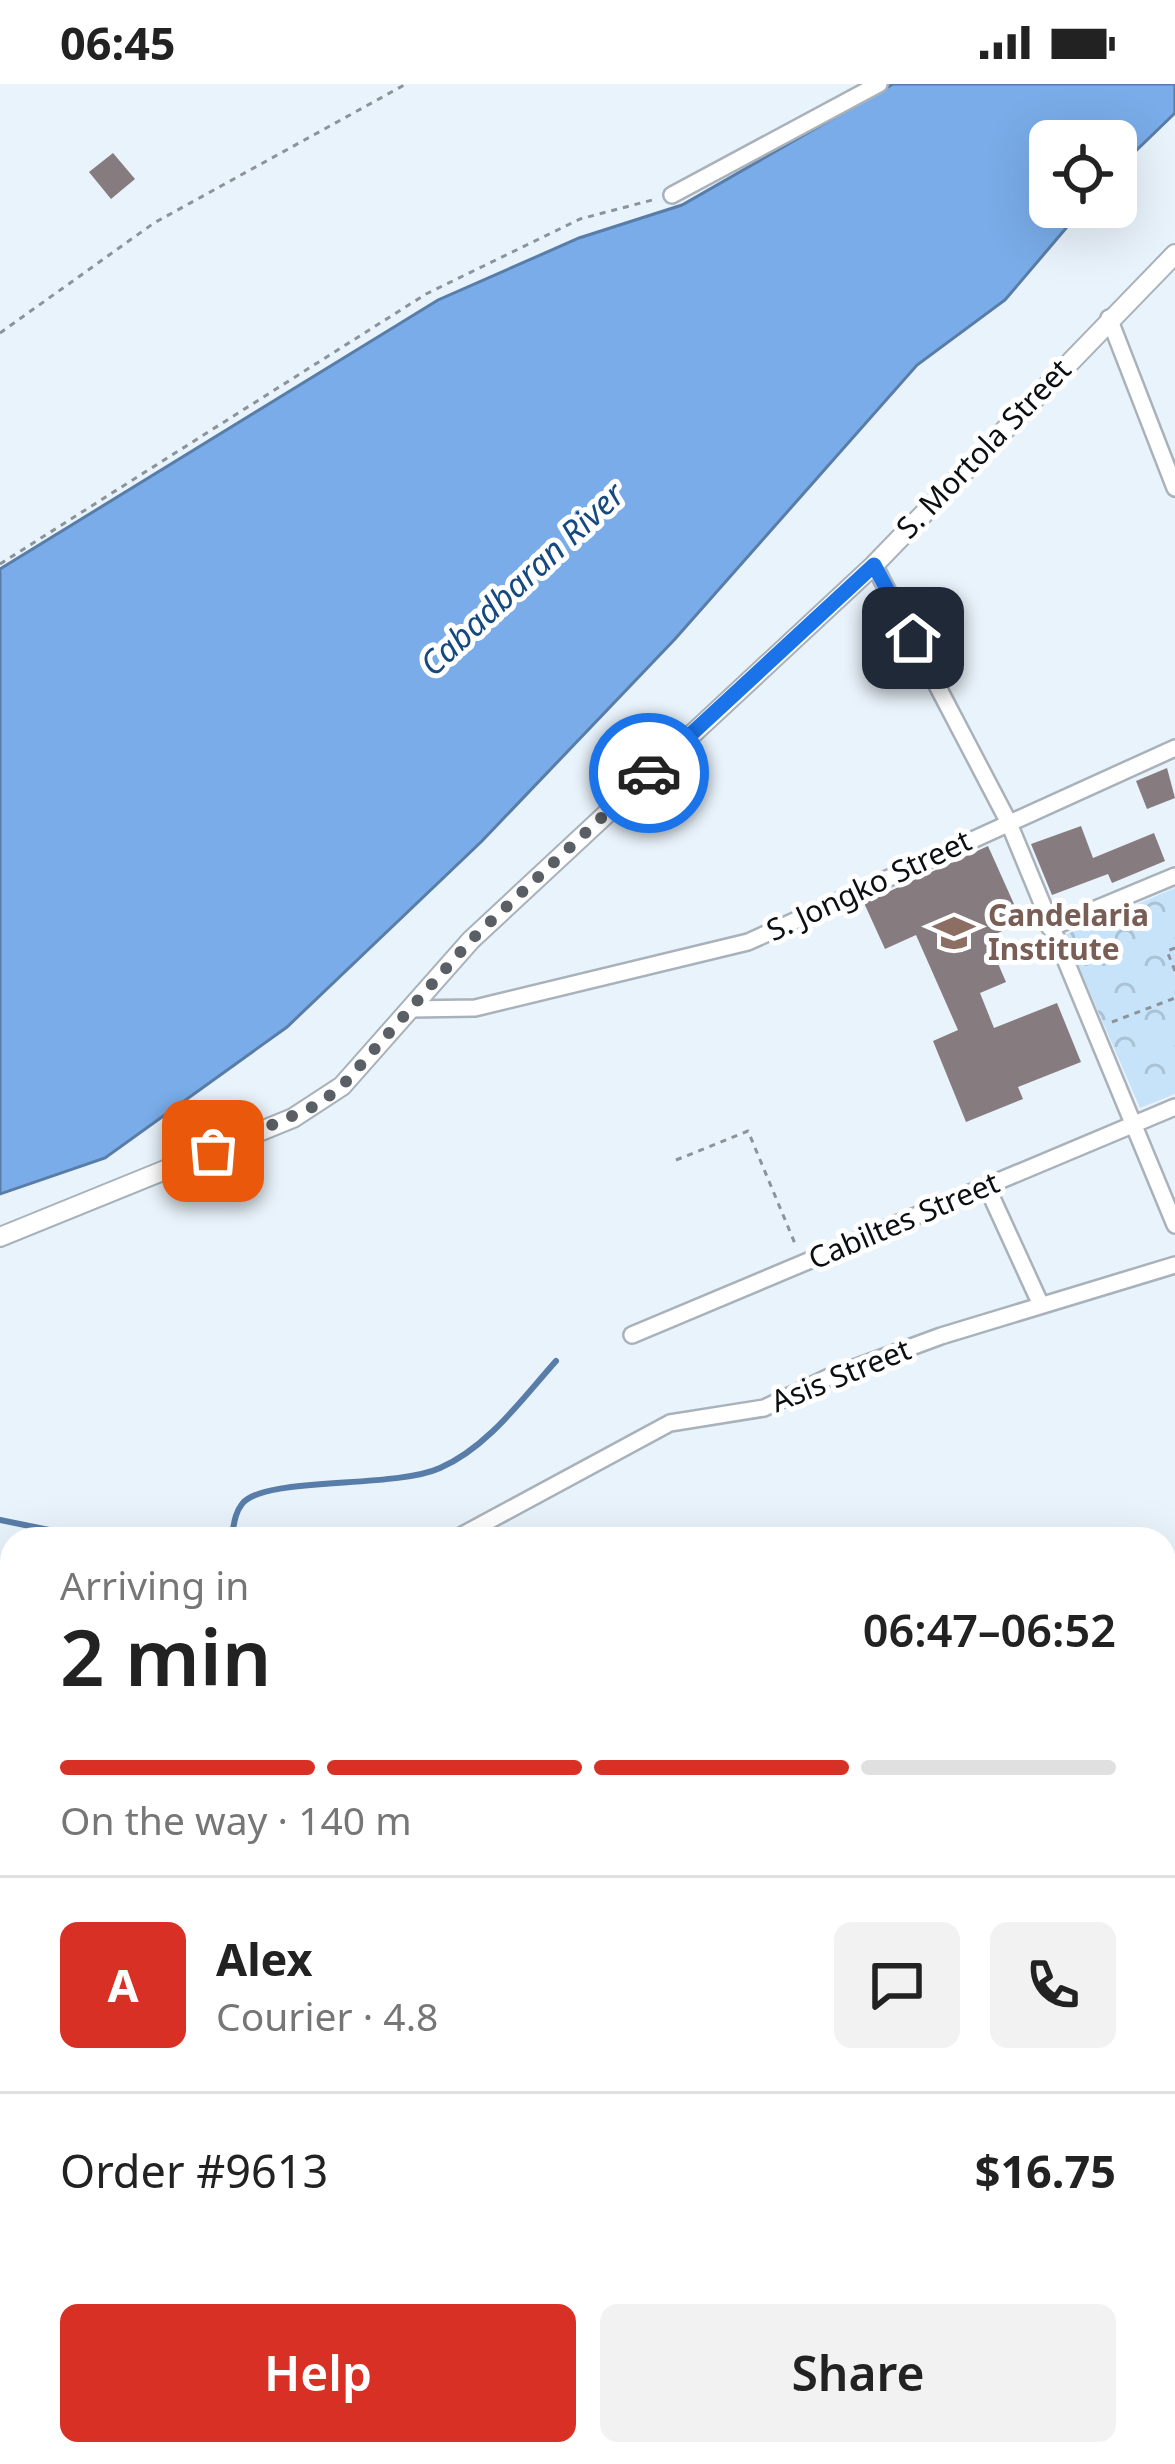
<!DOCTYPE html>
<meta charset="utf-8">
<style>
body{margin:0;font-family:"Noto Sans",sans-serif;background:#f2f2f2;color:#222;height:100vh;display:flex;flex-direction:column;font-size:45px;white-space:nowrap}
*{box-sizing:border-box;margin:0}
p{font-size:39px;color:#767676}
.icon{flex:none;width:66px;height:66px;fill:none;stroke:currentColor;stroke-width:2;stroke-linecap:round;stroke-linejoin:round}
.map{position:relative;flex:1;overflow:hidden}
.side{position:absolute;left:0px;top:1443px;width:1176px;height:939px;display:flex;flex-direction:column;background:#fff;border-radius:36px 36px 0 0;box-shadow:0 12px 48px #0002}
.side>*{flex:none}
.buttons{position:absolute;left:1029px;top:36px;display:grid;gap:24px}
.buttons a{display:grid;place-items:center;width:108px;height:108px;border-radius:18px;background:#fff;box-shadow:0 12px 48px #0002;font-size:60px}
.pin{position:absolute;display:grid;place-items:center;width:102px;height:102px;color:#fff;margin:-51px;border-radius:24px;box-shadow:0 6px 18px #0006}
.courier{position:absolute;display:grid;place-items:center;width:120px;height:120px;margin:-60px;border:9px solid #1a73e8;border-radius:50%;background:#fff;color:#222;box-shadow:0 3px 15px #0007}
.headline em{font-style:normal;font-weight:600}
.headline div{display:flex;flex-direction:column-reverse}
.headline{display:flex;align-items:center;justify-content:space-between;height:204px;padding:0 60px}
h1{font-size:78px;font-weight:600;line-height:90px}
.bar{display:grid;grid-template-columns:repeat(4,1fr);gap:18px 12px;align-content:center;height:144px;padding:0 60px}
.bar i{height:15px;border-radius:9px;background:#e0e0e0}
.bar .selected{background:#d93025}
.bar p{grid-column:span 4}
.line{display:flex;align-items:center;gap:30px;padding:0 60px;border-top:3px solid #e0e0e0}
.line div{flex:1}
.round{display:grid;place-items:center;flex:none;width:126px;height:126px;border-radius:18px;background:#f2f2f2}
.primary-button{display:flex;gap:24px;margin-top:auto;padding:24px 60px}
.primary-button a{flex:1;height:138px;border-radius:18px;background:#d93025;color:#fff;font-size:48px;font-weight:600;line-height:138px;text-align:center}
.primary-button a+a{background:#f2f2f2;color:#222}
.status{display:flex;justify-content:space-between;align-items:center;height:84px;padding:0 60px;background:#fff;direction:ltr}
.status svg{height:33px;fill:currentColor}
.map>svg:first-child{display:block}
</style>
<div class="status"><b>06:45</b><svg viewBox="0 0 49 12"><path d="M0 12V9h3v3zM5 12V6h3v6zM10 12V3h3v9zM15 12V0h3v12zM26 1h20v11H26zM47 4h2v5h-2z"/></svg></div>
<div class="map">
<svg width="1175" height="2380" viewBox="0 0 1175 2380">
<defs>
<pattern id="park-crowns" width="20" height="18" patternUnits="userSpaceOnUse" patternTransform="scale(3)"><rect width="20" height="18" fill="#c7e3f9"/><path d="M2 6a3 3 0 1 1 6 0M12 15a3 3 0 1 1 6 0" fill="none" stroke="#aac2d4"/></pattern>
</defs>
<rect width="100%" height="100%" fill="#e9f3fb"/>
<!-- park -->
<path fill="url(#park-crowns)" d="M1175,804V1010L1140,1024L1065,851Z"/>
<!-- water -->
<path fill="#79ace8" stroke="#587da8" stroke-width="3" d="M893,0H1175V29L1116,86V57H1050V123H1084L1005,216L917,281L675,555L482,757L287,943L105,1074L0,1110V485L438,216L579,154L682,121Z"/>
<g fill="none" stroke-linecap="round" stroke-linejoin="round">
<!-- stream -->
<path stroke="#587da8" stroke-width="6" d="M0,1436L94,1455
M231,1455C234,1443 234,1430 242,1420C263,1392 394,1405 440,1384C488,1363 522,1315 556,1277"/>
<!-- river -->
<path stroke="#79ace8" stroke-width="33" d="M0,1524H12
M1164,1698L1175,1706"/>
</g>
<!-- building -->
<path fill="#867b7f" d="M113,69L135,95L111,115L89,88Z
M1167,684L1175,714L1147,725L1136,697Z
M1081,742L1093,774L1154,749L1165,777L1112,799L1108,790L1052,811L1031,760Z
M988,762L1022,838L987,854L1006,898L980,909L994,944L1057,919L1081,978L1018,1003L1023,1015L966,1038L933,957L958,946L916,851L885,865L864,819Z"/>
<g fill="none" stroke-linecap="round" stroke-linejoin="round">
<!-- minor casing -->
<g stroke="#a9b2ba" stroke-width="20">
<path id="minor" d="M672,111L879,0
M1109,234L1175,404
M874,481L1008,737L1175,1141
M1050,844L1175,792
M410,925L475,924L748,858L1175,664
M987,1103L1041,1221
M632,1251L1175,1023
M455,1455L670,1339L764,1324L827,1294L941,1252L1175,1181
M0,1866L12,1869
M1164,2042L1175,2047"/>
</g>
<!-- tertiary casing -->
<g stroke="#a9b2ba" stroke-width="22">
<path id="tertiary" d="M0,1153L293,1034L342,1002L471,856L874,481L1175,170
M0,2265L12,2260"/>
</g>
<!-- secondary casing -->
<g stroke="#a9b2ba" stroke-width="26">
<path id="secondary" d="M1164,1628L1175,1616
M940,2380L942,2370"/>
</g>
<!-- path -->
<path stroke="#8c9399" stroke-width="3" stroke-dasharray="6 6" stroke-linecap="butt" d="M0,249L154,139L406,0
M0,480L426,210L580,135L656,115
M1175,864L1167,867L1175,887
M1112,938L1175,914
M676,1076L748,1047L796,1162
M1164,1721L1175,1729"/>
<!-- minor -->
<use href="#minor" stroke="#fff" stroke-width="15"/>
<!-- tertiary -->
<use href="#tertiary" stroke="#fff" stroke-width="18"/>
<!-- secondary -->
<use href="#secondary" stroke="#fff" stroke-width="21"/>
</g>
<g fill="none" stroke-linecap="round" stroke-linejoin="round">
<!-- done -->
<path stroke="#595f64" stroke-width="12" stroke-dasharray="0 21.6" d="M213,1067L317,1021L342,1002L471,856L649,689"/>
<!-- route -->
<path stroke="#1a73e8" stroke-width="15" d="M649,689L874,481L913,554"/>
</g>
<!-- icons -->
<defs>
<g id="school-bare" transform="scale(3.24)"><path d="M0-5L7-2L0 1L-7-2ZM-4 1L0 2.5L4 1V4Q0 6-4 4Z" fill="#8d6e63" stroke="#fff" stroke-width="2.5" paint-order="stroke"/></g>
</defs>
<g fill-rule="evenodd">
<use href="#school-bare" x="954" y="849"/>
</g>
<g text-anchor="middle" stroke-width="10" stroke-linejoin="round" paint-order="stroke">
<!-- street labels -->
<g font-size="30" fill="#0c0f12" stroke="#fff">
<text transform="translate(984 365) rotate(-46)" y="10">S. Mortola Street</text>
<text transform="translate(869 802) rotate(-25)" y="10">S. Jongko Street</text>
<text transform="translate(904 1137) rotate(-23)" y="10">Cabiltes Street</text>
<text transform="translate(841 1292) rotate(-22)" y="10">Asis Street</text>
</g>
<!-- education labels -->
<g font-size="30" font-weight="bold" fill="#785e54" stroke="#fff" text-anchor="start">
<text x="988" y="842">Candelaria<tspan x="988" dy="34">Institute</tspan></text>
</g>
<!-- water labels -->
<g font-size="33" font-style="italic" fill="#154980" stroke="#fff">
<text transform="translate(522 495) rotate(-43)" y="12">Cabadbaran River</text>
</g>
</g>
</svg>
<div class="buttons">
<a><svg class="icon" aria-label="locate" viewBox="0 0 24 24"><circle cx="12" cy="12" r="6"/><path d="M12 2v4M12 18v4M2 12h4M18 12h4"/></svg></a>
</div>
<div class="pin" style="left:213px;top:1067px;background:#ea580c"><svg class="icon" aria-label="bag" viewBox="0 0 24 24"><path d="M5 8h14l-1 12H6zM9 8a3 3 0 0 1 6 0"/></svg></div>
<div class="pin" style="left:913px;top:554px;background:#1f2937"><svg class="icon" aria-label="home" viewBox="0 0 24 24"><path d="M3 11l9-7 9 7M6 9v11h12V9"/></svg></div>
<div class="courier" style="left:649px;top:689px"><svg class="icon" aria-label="car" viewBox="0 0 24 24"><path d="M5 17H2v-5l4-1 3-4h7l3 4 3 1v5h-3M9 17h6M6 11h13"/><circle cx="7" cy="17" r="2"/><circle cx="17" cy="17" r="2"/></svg></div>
<section class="side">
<div class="headline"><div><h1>2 min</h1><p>Arriving in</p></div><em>06:47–06:52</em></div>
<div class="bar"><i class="selected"></i><i class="selected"></i><i class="selected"></i><i></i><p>On the way · 140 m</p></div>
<div class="line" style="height:216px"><b class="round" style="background:#d93025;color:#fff">A</b><div><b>Alex</b><p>Courier · 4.8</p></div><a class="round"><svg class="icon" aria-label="chat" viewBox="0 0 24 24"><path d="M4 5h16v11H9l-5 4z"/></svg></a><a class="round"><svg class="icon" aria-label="phone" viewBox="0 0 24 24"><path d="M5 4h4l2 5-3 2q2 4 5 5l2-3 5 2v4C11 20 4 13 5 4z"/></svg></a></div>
<div class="line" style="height:156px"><div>Order #9613</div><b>$16.75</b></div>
<div class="primary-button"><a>Help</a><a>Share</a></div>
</section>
</div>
